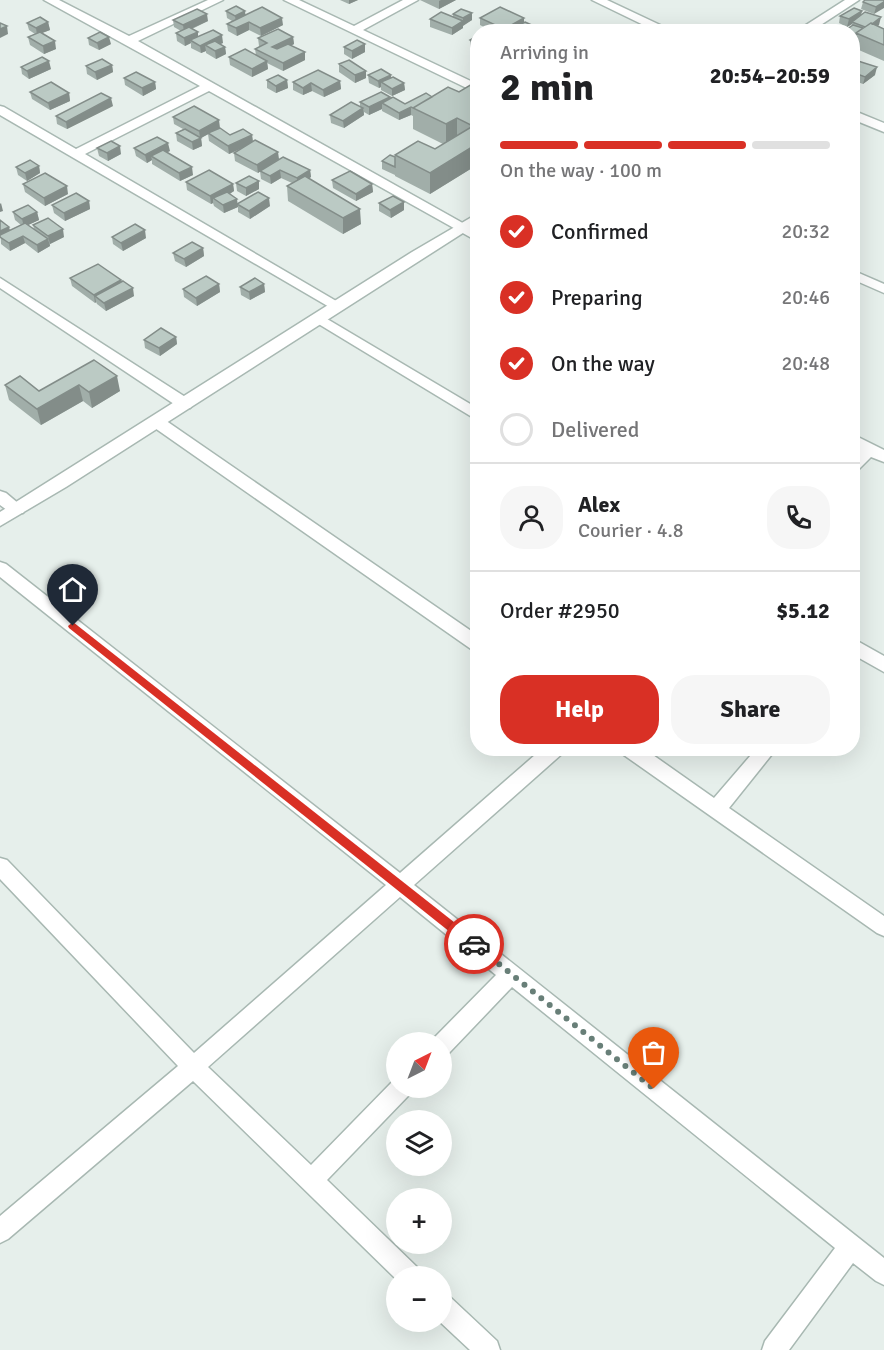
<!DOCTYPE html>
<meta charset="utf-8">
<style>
body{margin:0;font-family:Signika,sans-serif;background:#f6f6f6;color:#202124;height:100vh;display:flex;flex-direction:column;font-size:22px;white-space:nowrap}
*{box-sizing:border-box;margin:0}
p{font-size:20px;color:#757577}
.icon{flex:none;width:33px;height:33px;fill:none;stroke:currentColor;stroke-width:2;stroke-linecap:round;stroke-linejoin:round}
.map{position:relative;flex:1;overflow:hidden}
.drawer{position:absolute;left:470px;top:24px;width:390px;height:732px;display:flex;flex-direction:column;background:#fff;border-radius:24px;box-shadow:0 6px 24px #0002}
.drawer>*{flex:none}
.needle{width:39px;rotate:42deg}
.fabs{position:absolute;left:386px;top:1032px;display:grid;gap:12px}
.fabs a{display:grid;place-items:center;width:66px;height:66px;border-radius:50%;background:#fff;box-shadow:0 6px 24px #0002;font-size:30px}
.pin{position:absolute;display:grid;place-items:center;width:51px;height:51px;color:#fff;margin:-62px -26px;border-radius:50% 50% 50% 0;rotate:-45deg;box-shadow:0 0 6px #0007}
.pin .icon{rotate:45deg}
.courier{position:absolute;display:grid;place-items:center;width:60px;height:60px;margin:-30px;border:4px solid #d93025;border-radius:50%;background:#fff;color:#222;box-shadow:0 2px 8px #0007}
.headline em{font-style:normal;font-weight:700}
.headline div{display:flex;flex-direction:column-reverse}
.headline{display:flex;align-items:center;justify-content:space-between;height:102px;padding:0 30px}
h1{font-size:39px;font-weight:700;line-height:45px}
.bar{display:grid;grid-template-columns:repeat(4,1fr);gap:9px 6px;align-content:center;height:72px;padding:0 30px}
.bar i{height:8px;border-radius:4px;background:#e0e0e0}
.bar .selected{background:#d93025}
.bar p{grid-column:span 4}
.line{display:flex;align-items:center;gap:15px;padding:0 30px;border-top:2px solid #e0e0e0}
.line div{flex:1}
.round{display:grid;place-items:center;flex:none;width:63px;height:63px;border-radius:24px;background:#f6f6f6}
ol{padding:0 30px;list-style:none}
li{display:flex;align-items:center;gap:18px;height:66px}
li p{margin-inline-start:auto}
li .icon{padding:6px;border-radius:50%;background:#d93025;color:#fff;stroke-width:4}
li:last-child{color:#757577}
li i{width:33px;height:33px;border:3px solid #e0e0e0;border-radius:50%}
.cta{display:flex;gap:12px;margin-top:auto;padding:12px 30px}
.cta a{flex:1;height:69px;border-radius:24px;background:#d93025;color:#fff;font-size:24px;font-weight:700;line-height:69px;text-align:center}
.cta a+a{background:#f6f6f6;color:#202124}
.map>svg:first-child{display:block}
</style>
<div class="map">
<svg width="884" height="1350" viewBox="0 0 884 1350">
<rect width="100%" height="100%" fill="#e6efeb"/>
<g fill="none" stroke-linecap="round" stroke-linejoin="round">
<!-- minor casing -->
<g stroke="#a8b8b2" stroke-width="3">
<path id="minor" d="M44,0H59L129,36L208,0H223L138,41L477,231V241L209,91L85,154L343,305L336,309L331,308L0,115V106L4,107L76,149L200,86Z
M284,0H299L354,26L403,0H418L363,30L477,84V93Z
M592,0H607L675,32H658Z
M845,0H859L810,32H795Z
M852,270L884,284V293L852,279Z
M0,278L190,400L193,404L190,408H180L0,288Z
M317,313L477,408V420L312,320L310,317Z
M157,417L162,418L477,635V651L471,649L152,426L149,422Z
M852,434L884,450V462L871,457L858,470L852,471V457L859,450L852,446Z
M0,491L6,493L25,509L23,513H11L0,505Z
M0,562L6,564L400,873L543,748H565L563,753L414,885L884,1258V1285L876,1281L853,1263L789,1350H762L765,1341L835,1248L512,987L449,1053L441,1056V1042H432L433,1039L496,975L400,897L208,1067L311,1165L393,1081L396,1080V1088H412L409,1095L327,1180L418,1268L422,1276H396V1279L193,1081L8,1239L0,1243V1216L178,1066L0,879V858L7,860L194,1053L386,885L0,577Z
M852,638L884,656V672L852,654Z
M619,748H643L714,798L757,748H777L729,808L884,916V936L877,933L621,753Z
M441,1294L450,1297L497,1341L500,1350H470L440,1322Z"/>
</g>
<!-- tertiary casing -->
<g stroke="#a8b8b2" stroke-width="3">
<path id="tertiary" d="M852,110L884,123V132L852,119Z
M477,214V224L66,487L0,526V512L412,252Z"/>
</g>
<!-- minor -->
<use href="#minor" fill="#fff" fill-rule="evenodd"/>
<!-- tertiary -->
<use href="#tertiary" fill="#fff" fill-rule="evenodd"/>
</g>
<!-- wall -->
<path fill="#a1aea9" d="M340,0H358L349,4Z
M420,0H456L439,9Z
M884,0L874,14L861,9L863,2Z
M226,11H245V15L283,25L261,36L249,30L237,36L228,31L227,24L232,21L227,18Z
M862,11L861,15L879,25L877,26L884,29V61L852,47V24L847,27L839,23L840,16Z
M472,13V20L463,25V28L452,35L430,27V19L453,17V14Z
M480,18L524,23L547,32H494L480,25Z
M173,20L208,21L192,29L198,37L223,43L220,44L225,47L226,54L216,59L206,53V51L201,53L191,48V43L185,46L177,41L176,33L181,31L174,27Z
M48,22L50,30L42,33L56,49L44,54L30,45L28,37L35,34L29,30L27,23Z
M477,36V51L470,48V40Z
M293,37L294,44L291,46L305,52V60L283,71L267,63L268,69L252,77L230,65L229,57L256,55L255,49L260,46H259L258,38Z
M88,38L111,44L99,50L89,45Z
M365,44V52L352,59L344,54V47Z
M339,64L366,78L355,83L339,72Z
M112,65L113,72L97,80L87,74L86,66Z
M852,66L875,75L863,84L852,80Z
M21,67L51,69L29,79L22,74Z
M368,75L391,78L404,83L405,90L392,96L381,90V87L379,88L369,83Z
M124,78L155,82L156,89L143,96L125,85Z
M267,80H287L288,88L276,93L267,88Z
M340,81L341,89L324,97L312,91L303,95L293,90V82Z
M477,86V165L430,194L395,176V175L382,169V161L395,157V155L435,149L443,144L413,129V116L411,115L399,120L382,111V109L369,115L364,112V115L344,128L331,123L330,115L360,106V102L390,97V99L405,104L432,97L459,92Z
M30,92L69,93L70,101L50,110L32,99Z
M113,106L67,129L57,124L56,116Z
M173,117L230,135H252L253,142L279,159L310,170L311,177L309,178L361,224L343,234L288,201L287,186L292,183L281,178L271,184L261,179L260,171L258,173L235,161L234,153L247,146L229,154L209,141L208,134L201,138L202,146L193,150L177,141L176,133L183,129L174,124Z
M97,148L121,154L108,161L99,156Z
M134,148L170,151L167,152L193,175L180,181L152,164V160L147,163L136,156Z
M39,166L40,173L27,181L18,175L16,167Z
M332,180L372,184L373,192L356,201L333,188Z
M186,182L233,184L234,191L230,194L237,199V204L270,206L250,219L238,212V207L224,213L214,206L213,203L211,204L187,190Z
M236,183L259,189L246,196L237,191Z
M23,184L68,194L45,206L25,192Z
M89,201L90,209L65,221L54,213L52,205Z
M404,202V210L391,218L379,211V203Z
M13,212H37L39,220L28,225L34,229L33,225L64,237L50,244V246L38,253L25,243L10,251L1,244L0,220L10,230L21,225L15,220Z
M112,237L146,238L123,251L113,244Z
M203,248L204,256L186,267L175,261L173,253Z
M70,278L121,280L122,282L134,296L106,311L97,304L96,302L95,303L72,286Z
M219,284L220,292L197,306L184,297L183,289Z
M264,284L265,292L250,300L241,295L240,287Z
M176,337L177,344L160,356L145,348L144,340Z
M94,360L120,391L92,408L83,401L41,425L9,400L5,385L39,391Z"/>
<!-- shaded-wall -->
<path fill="#838d89" d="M349,0H358L349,4Z
M441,0H456L439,9V1Z
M884,2V8L874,14L876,7Z
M245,11L246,19L236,23L235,16Z
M862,11L860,18L852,22V24L847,27L849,19Z
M472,13V20L463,26V18Z
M207,14L208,21L184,32L183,25Z
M881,17L879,25L866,35L868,28Z
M282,18L283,25L261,36L260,28Z
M524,18V26L508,32H504V29Z
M463,21V28L452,35V28Z
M48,22L50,30L37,35L36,28Z
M249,22V30L237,36L236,28Z
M7,26L8,34L0,38V29Z
M198,32V40H190L191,43L185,46L184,38Z
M222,35L223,43L211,48L205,45L206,51L201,53L200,46Z
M109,37L111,44L99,50L97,43Z
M293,37L294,44L273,54L272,47Z
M55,41L56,49L44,54L43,46Z
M365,44V52L352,59V51Z
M225,47L226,54L216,59L215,51Z
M305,52V60L283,71V63Z
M49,61L51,69L29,79L27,71Z
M267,61L268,69L252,77V69Z
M112,65L113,72L97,80L95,72Z
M877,67L875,75L863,84L865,77Z
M366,71V78L355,83V75Z
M391,75V82H381V87L379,88L378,81Z
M287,80L288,88L276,93V86Z
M340,81L341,89L324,97L323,90Z
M155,82L156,89L143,96L142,88Z
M311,83L312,91L303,95V88Z
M404,83L405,90L392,96V89Z
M69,93L70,101L50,110L48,103Z
M390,97V105L382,103V109L369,115V107Z
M111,98L113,106L67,129L66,122Z
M411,107V115L399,120V113Z
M363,108L364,115L344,128L343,121Z
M457,118V139L446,145V124Z
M219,120L220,128L201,138L202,146L193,150L192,142L200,138L199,131Z
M252,135L253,143L229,154L228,146Z
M168,143L170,151L155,158L151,156L152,160L147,163L145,155Z
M477,144V165L430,194V173Z
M120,146L121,154L108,161L107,153Z
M278,152L279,159L258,173L257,165Z
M39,166L40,173L27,181L25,173Z
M192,167L193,175L180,181L179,173Z
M280,170L281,178L271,184L270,176Z
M310,170L311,177L297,186V178Z
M259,181V189L246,196V188Z
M233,184L234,191L217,201L213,198V203L211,204L210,196Z
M372,184L373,192L356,201V194Z
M67,186L68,194L45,206L44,198Z
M269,198L270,206L250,219L249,211Z
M237,199L238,207L224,213L223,205Z
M89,201L90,209L65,221L64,213Z
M404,202V210L391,218L390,210Z
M1,203L3,211L0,212V204Z
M360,209L361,224L343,234V218Z
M37,212L39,220L24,227L22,219Z
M9,227L11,234L0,237V231Z
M63,229L64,237L50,244L48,236Z
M145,230L146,238L123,251L121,243Z
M23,236L25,243L10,251L9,243Z
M48,239L50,246L38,253L37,245Z
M203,248L204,256L186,267L184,259Z
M121,280L123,288L95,296L96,302L95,303L94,295Z
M219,284L220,292L197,306L196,298Z
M264,284L265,292L250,300L249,292Z
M133,288L134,296L106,311L104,303Z
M176,337L177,344L160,356L159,348Z
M117,376L120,391L92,408L89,392Z
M79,385L83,401L41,425L37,409Z"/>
<!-- building -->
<path fill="#bbcac4" stroke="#838d89" stroke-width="1.5" d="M865,0H884V2L876,7L863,2Z
M236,6L245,11L235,16L226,11Z
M262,7L282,18L260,28L249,22L236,28L227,24Z
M500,7L524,18L504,29L480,18Z
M854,8L862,11L849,19L840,16Z
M197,9L207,14L183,25L173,20Z
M461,9L472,13L463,18L453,14Z
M441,12L463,21L452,28L430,19Z
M865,12L881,17L872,24L871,23L865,27L852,22Z
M40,17L48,22L36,28L27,23Z
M525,22L547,32L508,31Z
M0,23L7,26L0,29Z
M871,23L884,29V45L856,33Z
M853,25L863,28L856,33L855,37L852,39V32H843Z
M189,27L198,32L184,38L176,33Z
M278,29L293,37L272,47L277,49L288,44L305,52L283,63L255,49L267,43L258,38Z
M213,30L222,35L200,46L190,40Z
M40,32L55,41L43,46L28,37Z
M100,32L109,37L97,43L88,38Z
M477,36V44L470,40Z
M357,40L365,44L352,51L344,47Z
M215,41L225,47L215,51L205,45Z
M245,49L267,61L252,69L229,57Z
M42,57L49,61L27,71L21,67Z
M102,59L112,65L95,72L86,66Z
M349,60L366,71L355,75L339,64Z
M858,61L877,67L865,77L852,72V66Z
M381,69L391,75L378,81L368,75Z
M318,70L340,81L323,90L311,83L303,88L293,82Z
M136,72L155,82L142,88L124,78Z
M278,75L287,80L276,86L267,80Z
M393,77L404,83L392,89L381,82Z
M51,82L69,93L48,103L30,92Z
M472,84L477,86V144L430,173L395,155L418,141L435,149L473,126L457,118L446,124L413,108L448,87L459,92Z
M381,92L390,97L369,107L360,102Z
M101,93L111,98L66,122L56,116Z
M426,93L432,97L413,108L411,107L399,113L382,103L393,97L405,104Z
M351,102L363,108L343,121L330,115Z
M194,106L219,120L199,131L173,117Z
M220,128L230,135L243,129L252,135L228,146L208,133Z
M185,129L201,138L192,142L176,133Z
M157,137L168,143L145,155L134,148Z
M255,140L278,152L257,165L234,153Z
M111,141L120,146L107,153L97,148Z
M163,150L192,167L179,173L151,156Z
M390,155L395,157V167L382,161Z
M283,157L310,170L297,178L280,170L270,176L260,171Z
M30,160L39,166L25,173L16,167Z
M209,170L233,184L210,196L186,182Z
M350,171L372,184L356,194L332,180Z
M45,173L67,186L44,198L23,184Z
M249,176L259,181L246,188L236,183Z
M305,176L360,209L343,218L287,186Z
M227,192L237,199L223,205L213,198Z
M258,192L269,198L249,211L237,204Z
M76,193L89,201L64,213L52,205Z
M393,196L404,202L390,210L379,203Z
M28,205L37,212L22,219L13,212Z
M48,218L63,229L48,236L33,225Z
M0,220L9,227L0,231Z
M25,223L48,239L37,245L23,236L9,243L0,237V235Z
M135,224L145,230L121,243L112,237Z
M192,242L203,248L184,259L173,253Z
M98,264L121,280L94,295L70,278Z
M206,276L219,284L196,298L183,289Z
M255,278L264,284L249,292L240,287Z
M123,281L133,288L104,303L95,296Z
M161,328L176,337L159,348L144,340Z
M94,360L117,376L89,392L79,385L37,409L5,385L20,376L39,391Z"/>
<!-- route -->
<path fill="#d93025" d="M73,622L478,941V948H470L69,628L68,626Z"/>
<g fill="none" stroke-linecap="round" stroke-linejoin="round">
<!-- done -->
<path stroke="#687f78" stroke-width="6" stroke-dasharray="0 10.8" d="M474,944L654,1089"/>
</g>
</svg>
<div class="fabs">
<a><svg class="needle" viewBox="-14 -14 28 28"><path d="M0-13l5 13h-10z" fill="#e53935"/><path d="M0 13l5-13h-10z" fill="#757577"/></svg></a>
<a><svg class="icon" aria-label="layers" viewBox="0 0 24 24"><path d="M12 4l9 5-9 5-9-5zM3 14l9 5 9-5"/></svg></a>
<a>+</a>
<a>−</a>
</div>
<div class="pin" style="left:654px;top:1089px;background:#ea580c"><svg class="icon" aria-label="bag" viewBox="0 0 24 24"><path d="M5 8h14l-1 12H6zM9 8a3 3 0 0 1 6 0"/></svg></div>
<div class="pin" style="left:73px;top:626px;background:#1f2937"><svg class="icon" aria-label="home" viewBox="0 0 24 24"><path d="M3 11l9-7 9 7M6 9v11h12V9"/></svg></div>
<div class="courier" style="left:474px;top:944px"><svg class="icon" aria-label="car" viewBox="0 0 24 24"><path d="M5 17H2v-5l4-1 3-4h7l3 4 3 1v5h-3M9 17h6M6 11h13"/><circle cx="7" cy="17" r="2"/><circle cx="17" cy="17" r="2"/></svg></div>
<section class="drawer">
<div class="headline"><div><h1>2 min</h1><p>Arriving in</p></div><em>20:54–20:59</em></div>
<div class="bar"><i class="selected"></i><i class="selected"></i><i class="selected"></i><i></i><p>On the way · 100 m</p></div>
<ol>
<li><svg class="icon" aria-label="check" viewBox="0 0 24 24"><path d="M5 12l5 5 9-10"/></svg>Confirmed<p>20:32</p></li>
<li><svg class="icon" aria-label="check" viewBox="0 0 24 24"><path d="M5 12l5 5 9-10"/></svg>Preparing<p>20:46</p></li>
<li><svg class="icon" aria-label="check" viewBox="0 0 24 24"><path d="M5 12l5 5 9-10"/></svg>On the way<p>20:48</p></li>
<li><i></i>Delivered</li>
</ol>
<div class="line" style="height:108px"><a class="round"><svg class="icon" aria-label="person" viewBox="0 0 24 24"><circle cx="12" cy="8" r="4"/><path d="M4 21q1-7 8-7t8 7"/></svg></a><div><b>Alex</b><p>Courier · 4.8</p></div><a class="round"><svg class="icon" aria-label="phone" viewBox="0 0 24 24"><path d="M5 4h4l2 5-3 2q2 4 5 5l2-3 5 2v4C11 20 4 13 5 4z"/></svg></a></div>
<div class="line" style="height:78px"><div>Order #2950</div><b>$5.12</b></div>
<div class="cta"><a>Help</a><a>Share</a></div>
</section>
</div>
